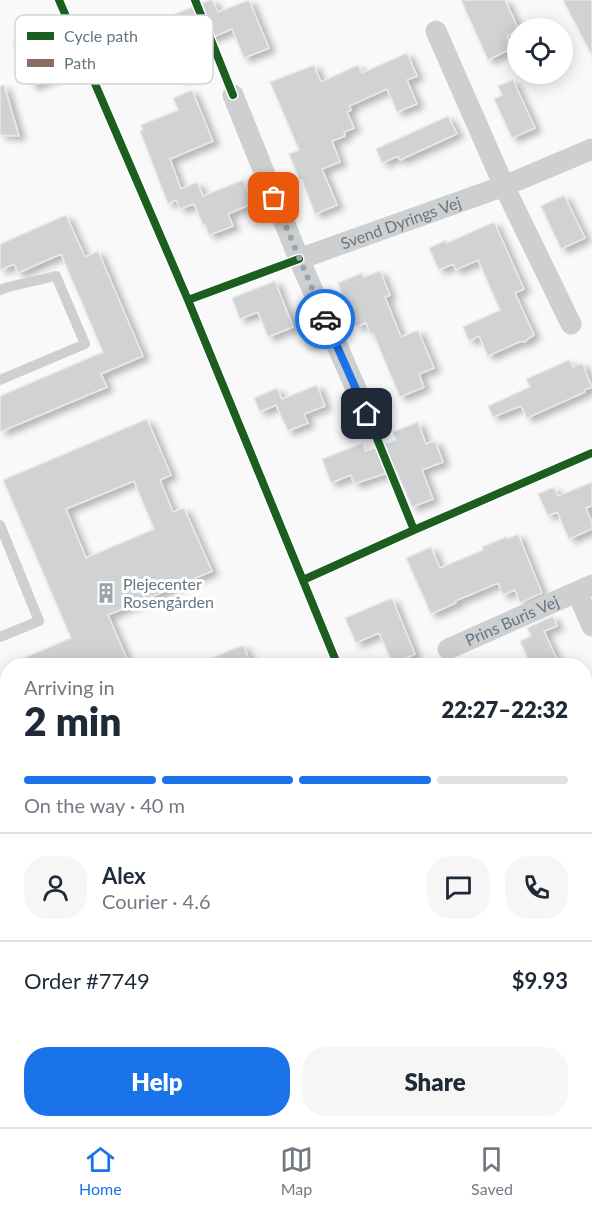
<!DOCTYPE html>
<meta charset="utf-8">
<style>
body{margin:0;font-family:Lato,sans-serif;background:#f6f6f7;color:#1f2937;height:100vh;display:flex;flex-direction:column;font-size:22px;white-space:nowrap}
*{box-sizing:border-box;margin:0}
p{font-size:20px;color:#747a83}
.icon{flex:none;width:33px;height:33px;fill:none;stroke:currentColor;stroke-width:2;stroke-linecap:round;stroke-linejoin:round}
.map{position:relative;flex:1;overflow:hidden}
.details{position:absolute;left:0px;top:658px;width:592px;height:470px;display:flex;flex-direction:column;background:#fff;border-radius:24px 24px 0 0;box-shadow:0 3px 15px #0003}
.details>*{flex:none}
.tools{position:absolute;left:507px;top:18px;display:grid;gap:12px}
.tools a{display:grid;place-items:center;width:66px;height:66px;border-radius:50%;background:#fff;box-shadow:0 3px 15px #0003;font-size:30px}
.pin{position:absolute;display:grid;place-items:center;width:51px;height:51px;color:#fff;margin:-26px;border-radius:12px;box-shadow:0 3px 9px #0006}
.courier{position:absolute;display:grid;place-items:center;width:60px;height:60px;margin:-30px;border:4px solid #1a73e8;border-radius:50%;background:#fff;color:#222;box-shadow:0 2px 8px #0007}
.summary em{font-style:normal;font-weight:800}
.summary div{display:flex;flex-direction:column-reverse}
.summary{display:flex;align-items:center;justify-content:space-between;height:102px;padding:0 24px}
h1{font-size:39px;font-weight:800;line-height:45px}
.bar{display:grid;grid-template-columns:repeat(4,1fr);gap:9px 6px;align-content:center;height:72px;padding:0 24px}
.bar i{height:8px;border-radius:4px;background:#e0e1e3}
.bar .current{background:#1a73e8}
.bar p{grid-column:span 4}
.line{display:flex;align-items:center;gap:15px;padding:0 24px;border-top:2px solid #e0e1e3}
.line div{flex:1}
.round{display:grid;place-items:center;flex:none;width:63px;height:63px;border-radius:24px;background:#f6f6f7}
.action{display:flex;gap:12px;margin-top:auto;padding:12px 24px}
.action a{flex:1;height:69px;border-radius:24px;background:#1a73e8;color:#fff;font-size:24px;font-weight:800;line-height:69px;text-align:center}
.action a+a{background:#f6f6f7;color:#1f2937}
.tabs{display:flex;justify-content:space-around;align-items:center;height:84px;border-top:2px solid #e0e1e3;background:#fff;font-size:16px;color:#747a83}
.tabs a{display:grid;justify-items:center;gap:3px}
.tabs .current{color:#1a73e8}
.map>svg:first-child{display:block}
</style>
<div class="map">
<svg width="592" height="1127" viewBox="0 0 592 1127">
<defs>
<filter id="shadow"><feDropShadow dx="6" dy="4" stdDeviation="3" flood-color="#0004"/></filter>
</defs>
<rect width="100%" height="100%" fill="#f9f9f9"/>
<!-- building -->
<path fill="#d0d2d3" stroke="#e8e8e8" stroke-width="1.5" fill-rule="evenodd" filter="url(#shadow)" d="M210,0H212L218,12L249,0L269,48L244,58L232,29L194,45L200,59L190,63L194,74L180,79L163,38L149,44L143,27Z
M461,0H505L518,28V31L507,36L513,48L488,60Z
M563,0H592V56Z
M41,30L47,44L52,42L59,59L54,61L60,74L32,86L13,42Z
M407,53L417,76L407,80L417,104L397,112L387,89L349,106L351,110L347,112L354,128L344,132L345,136L332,141L340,162L322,169L337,205L315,214L302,180L300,181L289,154L299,150L270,82L314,65L321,82L358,65L362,73Z
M513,80L535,128L512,138L494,99L502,95L498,86Z
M4,85L19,136L0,135V86Z
M192,90L213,141L170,159L181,189L197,182L203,196L243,180L253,203L228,214L233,226L209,235L205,224L203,225L194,204L180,209L176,200L168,204L140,131L143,130L141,125L178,110L173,98Z
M448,116L457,134L400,160L398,156L382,163L376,149Z
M564,195L585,238L561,249L541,206Z
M66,215L85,257L98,251L143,356L101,374L107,387L0,432V396L103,352L61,254L18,273L14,264L0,270V244Z
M494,222L524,289L515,293L534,335L529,338L525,342H519L488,356L479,336L469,341L463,327L500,310L478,260L456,270L453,264L439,270L429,248L446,240L447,243Z
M380,271L390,295L385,297L401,337L418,330L434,368L419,374L424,387L400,397L373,333L370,334L366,323L356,327L338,283L362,273L364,277Z
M275,281L293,327L268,337L258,312L240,319L232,298Z
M311,318L320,339L306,345L297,323Z
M569,360L573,367L582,363L592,387L584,390L585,392L527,418L521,406L493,417L488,406L530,387L526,379Z
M317,385L325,406L304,414L308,423L288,431L276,405L260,412L254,398L277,388L282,399Z
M147,419L171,475L160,480L173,512L184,508L212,571L108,615L130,666H5L71,638L3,480ZM134,481L154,529L86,558L66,509Z
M418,422L426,444L435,441L443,462L422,470L433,499L412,507L396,470L354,484L351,475L331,483L322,459L363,443L366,451L396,440L393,432Z
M592,482V506L586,508L592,523V529L569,539L557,512L548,516L538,494L554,487L558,496Z
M518,534L542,593L520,603L515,590L503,595L498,583L455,601L456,603L431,614L406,558L431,547L440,568L483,550L482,547L506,537L507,539Z
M392,598L415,654L393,664L379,633L356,643L345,618Z
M553,616L557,626L544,631L560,666H531L520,641L531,636L527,628Z
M243,645L252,666H193Z"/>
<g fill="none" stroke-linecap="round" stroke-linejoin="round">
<!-- service -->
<path stroke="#cecfd0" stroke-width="10" d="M0,290L8,287L56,276L85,344L0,380
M0,525L39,621L0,637"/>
<!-- minor -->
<g stroke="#cecfd0" stroke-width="21">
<path d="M436,31L504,186L571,324"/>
<path d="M233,95L299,259L367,414"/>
<path id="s1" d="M299,259L504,186L592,149"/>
<path d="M577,592L592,626"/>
<path id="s2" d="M448,649L592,585"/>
<path d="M585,822L592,819"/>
<path d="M0,886L8,901"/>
<path d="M176,1120L179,1127"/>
<path d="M400,1120L403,1127"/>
</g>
<!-- tertiary -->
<path stroke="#cecfd0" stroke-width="27" d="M585,978L592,975
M270,1127L284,1120"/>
<!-- quiet -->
<path stroke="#8d6e63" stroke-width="6" stroke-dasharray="12 6" stroke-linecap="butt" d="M400,1120L403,1127"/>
<!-- cycleway casing -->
<g stroke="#fff" stroke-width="11">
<path id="cycleway" d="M59,0L188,300L338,666
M195,0L233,95
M188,300L299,259
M367,414L414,530
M303,580L414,530L592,453"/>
</g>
<!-- cycleway -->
<use href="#cycleway" stroke="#1b5e20" stroke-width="8"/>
</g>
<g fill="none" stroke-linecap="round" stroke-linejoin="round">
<!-- done -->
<path stroke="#99a4ac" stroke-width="6" stroke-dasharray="0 10.8" d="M274,198L325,319"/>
<!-- route -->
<path stroke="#1a73e8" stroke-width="8" d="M325,319L367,414"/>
</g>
<!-- icons -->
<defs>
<g id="building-bare" transform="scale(1.62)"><path d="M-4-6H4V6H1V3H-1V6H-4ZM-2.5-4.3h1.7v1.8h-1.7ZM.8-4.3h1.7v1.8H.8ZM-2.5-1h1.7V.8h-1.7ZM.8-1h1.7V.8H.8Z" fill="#99a4ac" stroke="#fff" stroke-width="2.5" paint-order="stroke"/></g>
</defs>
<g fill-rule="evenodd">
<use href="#building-bare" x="106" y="593"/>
</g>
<g text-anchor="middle" stroke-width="6" stroke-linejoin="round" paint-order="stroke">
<!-- street labels -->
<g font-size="16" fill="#657683" stroke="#fff">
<text dy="6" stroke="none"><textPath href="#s1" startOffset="108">Svend Dyrings Vej</textPath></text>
<text dy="6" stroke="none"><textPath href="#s2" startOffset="70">Prins Buris Vej</textPath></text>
</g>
<!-- poi labels -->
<g font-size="16" fill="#657683" stroke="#fff" text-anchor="start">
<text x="123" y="590">Plejecenter<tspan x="123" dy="18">Rosengården</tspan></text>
</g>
</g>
<!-- legend -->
<rect x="15" y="15" width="198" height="69" rx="9" fill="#fff" stroke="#d1d6da" stroke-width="1.5"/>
<rect x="27" y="32" width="27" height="8" fill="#1b5e20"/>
<rect x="27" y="59" width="27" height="8" fill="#8d6e63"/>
<g font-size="16" fill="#657683">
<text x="64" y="42">Cycle path</text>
<text x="64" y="69">Path</text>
</g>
</svg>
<div class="tools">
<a><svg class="icon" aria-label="locate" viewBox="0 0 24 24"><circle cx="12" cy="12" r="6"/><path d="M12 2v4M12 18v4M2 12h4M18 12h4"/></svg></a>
</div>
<div class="pin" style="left:274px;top:198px;background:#ea580c"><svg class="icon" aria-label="bag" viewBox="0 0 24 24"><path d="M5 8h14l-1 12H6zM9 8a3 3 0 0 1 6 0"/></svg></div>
<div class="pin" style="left:367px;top:414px;background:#1f2937"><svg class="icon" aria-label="home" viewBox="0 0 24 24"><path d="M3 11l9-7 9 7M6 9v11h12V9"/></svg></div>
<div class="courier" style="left:325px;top:319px"><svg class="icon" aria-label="car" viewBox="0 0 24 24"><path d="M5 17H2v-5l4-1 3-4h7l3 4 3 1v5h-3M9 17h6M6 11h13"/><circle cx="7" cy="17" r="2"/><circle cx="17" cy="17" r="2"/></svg></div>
<section class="details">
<div class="summary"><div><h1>2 min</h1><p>Arriving in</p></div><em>22:27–22:32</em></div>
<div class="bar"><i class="current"></i><i class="current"></i><i class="current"></i><i></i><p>On the way · 40 m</p></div>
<div class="line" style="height:108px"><a class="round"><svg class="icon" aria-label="person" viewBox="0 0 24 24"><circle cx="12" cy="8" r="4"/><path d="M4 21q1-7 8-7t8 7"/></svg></a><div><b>Alex</b><p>Courier · 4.6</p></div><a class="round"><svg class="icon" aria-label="chat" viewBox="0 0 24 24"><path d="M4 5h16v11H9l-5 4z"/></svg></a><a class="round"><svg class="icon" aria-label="phone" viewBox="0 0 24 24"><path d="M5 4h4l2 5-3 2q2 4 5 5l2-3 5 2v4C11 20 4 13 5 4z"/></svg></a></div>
<div class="line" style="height:78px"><div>Order #7749</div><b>$9.93</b></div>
<div class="action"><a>Help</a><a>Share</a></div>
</section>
</div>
<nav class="tabs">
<a class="current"><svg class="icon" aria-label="home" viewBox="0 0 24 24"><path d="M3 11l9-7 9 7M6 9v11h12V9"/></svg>Home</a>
<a><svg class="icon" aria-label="map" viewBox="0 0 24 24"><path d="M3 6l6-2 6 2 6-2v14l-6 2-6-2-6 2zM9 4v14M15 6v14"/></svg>Map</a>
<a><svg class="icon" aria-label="saved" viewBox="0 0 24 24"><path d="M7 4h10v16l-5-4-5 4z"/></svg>Saved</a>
</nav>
